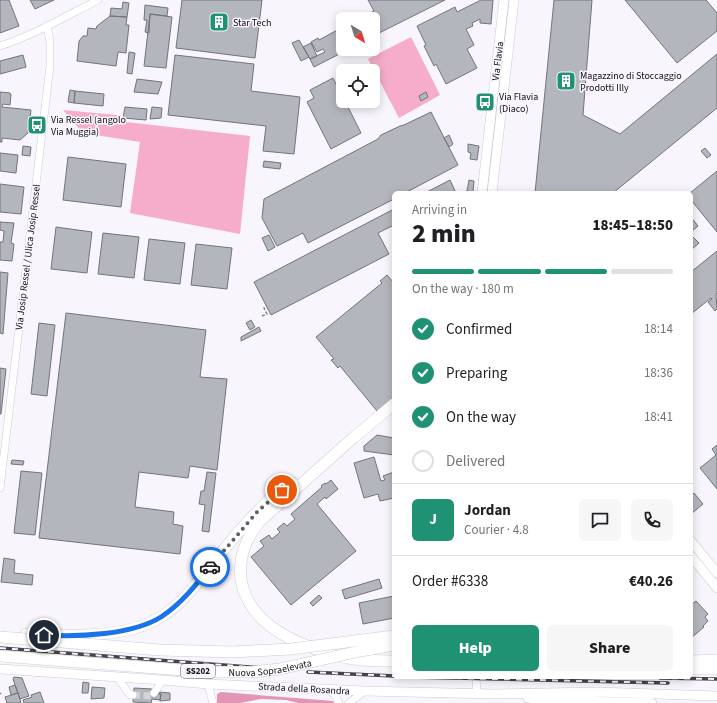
<!DOCTYPE html>
<meta charset="utf-8">
<style>
body{margin:0;font-family:"Source Sans 3",sans-serif;background:#f6f6f6;color:#202124;height:100vh;display:flex;flex-direction:column;font-size:15px;white-space:nowrap}
*{box-sizing:border-box;margin:0}
p{font-size:13px;color:#757577}
.icon{flex:none;width:22px;height:22px;fill:none;stroke:currentColor;stroke-width:2;stroke-linecap:round;stroke-linejoin:round}
.map{position:relative;flex:1;overflow:hidden}
.panel{position:absolute;left:392px;top:191px;width:301px;height:488px;display:flex;flex-direction:column;background:#fff;border-radius:6px;box-shadow:0 2px 10px #0003}
.panel>*{flex:none}
.needle{width:26px;rotate:142deg}
.fabs{position:absolute;left:336px;top:12px;display:grid;gap:8px}
.fabs a{display:grid;place-items:center;width:44px;height:44px;border-radius:6px;background:#fff;box-shadow:0 2px 10px #0003;font-size:20px}
.pin{position:absolute;display:grid;place-items:center;width:34px;height:34px;color:#fff;margin:-17px;border:2px solid #fff;border-radius:50%;box-shadow:0 1px 4px #0007}
.courier{position:absolute;display:grid;place-items:center;width:40px;height:40px;margin:-20px;border:3px solid #1a73e8;border-radius:50%;background:#fff;color:#222;box-shadow:0 1px 5px #0007}
.summary em{font-style:normal;font-weight:800}
.summary div{display:flex;flex-direction:column-reverse}
.summary{display:flex;align-items:center;justify-content:space-between;height:68px;padding:0 20px}
h1{font-size:26px;font-weight:800;line-height:30px}
.bar{display:grid;grid-template-columns:repeat(4,1fr);gap:6px 4px;align-content:center;height:48px;padding:0 20px}
.bar i{height:5px;border-radius:3px;background:#e0e0e0}
.bar .current{background:#209274}
.bar p{grid-column:span 4}
.line{display:flex;align-items:center;gap:10px;padding:0 20px;border-top:1px solid #e0e0e0}
.line div{flex:1}
.round{display:grid;place-items:center;flex:none;width:42px;height:42px;border-radius:6px;background:#f6f6f6}
ol{padding:0 20px;list-style:none}
li{display:flex;align-items:center;gap:12px;height:44px}
li p{margin-inline-start:auto}
li .icon{padding:4px;border-radius:50%;background:#209274;color:#fff;stroke-width:4}
li:last-child{color:#757577}
li i{width:22px;height:22px;border:2px solid #e0e0e0;border-radius:50%}
.action{display:flex;gap:8px;margin-top:auto;padding:8px 20px}
.action a{flex:1;height:46px;border-radius:6px;background:#209274;color:#fff;font-size:16px;font-weight:800;line-height:46px;text-align:center}
.action a+a{background:#f6f6f6;color:#202124}
.map>svg:first-child{display:block}
</style>
<div class="map">
<svg width="717" height="703" viewBox="0 0 717 703">
<rect width="100%" height="100%" fill="#f8f5fd"/>
<!-- green -->
<path fill="#f5adca" d="M411,37L440,95L399,118L368,59Z
M63,110L117,115V121L250,136L240,234L130,213L140,142L83,133Z"/>
<!-- forest -->
<path fill="#e295b5" d="M221,692L333,701L334,703H298L286,700L261,699L240,703H217V694Z"/>
<!-- building -->
<path fill="#b4b6be" stroke="#72747b" d="M0,0H9L19,26L0,33Z
M30,0H54L35,9Z
M182,0H262L255,58L176,48Z
M368,0H445L373,36V19H359L374,11Z
M481,0H493L491,24L480,23V19L472,23L473,26L466,29L474,45L467,49L477,68L446,84L436,64L434,66L424,46L426,45L417,26L455,7L457,12Z
M554,0H592L583,115L620,134L717,54V108L613,193H535Z
M625,0H706L717,13V31L677,63Z
M123,2L129,3L127,17L110,16L111,8L122,9Z
M145,5L168,8L167,16L150,14L149,33L145,32L147,20H144Z
M150,14L172,17L166,68L144,66Z
M110,16L127,17L126,25H129L126,53L118,52L116,66L77,61L79,41L83,36H87L88,28L96,29L97,26Z
M343,27V49H349L314,67L310,59L325,52L323,49L317,52L311,42L318,38L319,40Z
M299,40L309,57L301,61L292,43Z
M311,43L317,56L310,59L303,47Z
M129,52L135,53L132,74L127,73Z
M23,55L26,67L0,74V61Z
M175,55L254,64L251,91L300,97L294,154L263,151L266,126L168,115Z
M333,78L343,98V101H345L361,133L331,149L307,102L314,98L310,90Z
M137,79L162,82L158,94L134,92Z
M70,90L75,91L74,103L68,102Z
M75,91L104,94L103,106L74,103Z
M0,92L10,93L11,95L10,105L3,104L2,107L31,110L28,133L20,140L2,138V142H0Z
M426,92L428,97L421,101L419,96Z
M125,107L147,109L146,120L123,118Z
M152,107L162,108L161,118L150,119Z
M431,112L458,165L405,193H394V199L308,243L303,233L277,246L262,218L264,199L378,139L381,135L400,126L404,125Z
M449,135L453,144L449,147L444,138Z
M468,144L479,146L477,160L470,159L471,153L468,152Z
M23,146L31,147L30,156L22,155Z
M705,148L711,155L707,158L701,151Z
M0,153L18,155L16,173L0,171Z
M68,157L126,164L121,207L63,200Z
M264,161L281,163L280,169L263,167Z
M717,171V232L691,200V193H690Z
M450,180L456,193H425Z
M469,180L474,181L473,192L467,191Z
M0,184L24,187L21,214L0,212Z
M394,209V225L378,233L389,254L271,315L254,282Z
M691,217L698,226L691,232Z
M0,222L14,223L11,243L14,244L12,261L0,260V242H3L4,231L0,230Z
M56,227L92,232L87,273L51,269Z
M103,233L139,237L134,278L98,274Z
M269,235L275,247L268,251L262,238Z
M693,237L699,243L691,250V239Z
M149,239L185,243L180,284L144,280Z
M196,244L232,248L227,289L191,285Z
M717,251V293L716,294L717,309L715,311L708,302L712,299L711,298L691,314V272Z
M0,272L8,273L3,334L0,333Z
M387,275L394,283V397L377,411L340,366L338,368L331,360L334,359L316,337L382,283L380,281Z
M66,313L206,330L200,377L227,379L217,470L190,466L188,478L139,472L135,507L174,512L173,524L183,526L180,554L39,538Z
M251,320L255,327L250,330L246,323Z
M39,323L55,325L47,396L31,394Z
M259,327L261,331L241,341V337Z
M0,368L6,369L1,414H0Z
M377,435L394,438V455L364,451V446Z
M717,445V489L700,468L716,455L712,449Z
M374,457L381,481L385,480L383,476L394,472V498L380,501L378,494L364,498L354,463Z
M12,460L24,461L23,465L11,464Z
M21,471L42,473L35,535L14,533Z
M207,472L216,473L209,532L202,531L205,505L199,504L201,491H204Z
M331,480L338,489L326,499L325,497L317,504L356,551L291,605L251,557L264,546L260,541L269,535L272,539L280,532L277,529L284,523L287,526L295,519L291,514L322,487L321,486L325,483L326,484Z
M694,493L703,504L691,514V495Z
M4,558L15,560L14,573L33,575L32,585L1,582Z
M379,579L382,588L345,599L342,590Z
M319,595L322,598L313,606L310,603Z
M394,596V618L363,624L359,603Z
M696,601L708,614L705,617L708,621L703,626L704,627L691,638V605Z
M14,677L22,678L29,696L20,699L13,679Z
M83,682L89,683L88,693H82Z
M15,685L18,693L11,695L9,687Z
M92,687L105,688L104,698L91,699Z
M134,688L152,689V693L161,694L160,700L152,699L151,703L133,702Z
M40,692L44,703H24L23,700L32,697L31,695Z
M159,692L170,693V700L160,701L161,694H159Z
M18,693L21,703H7L5,697Z"/>
<g fill="none" stroke-linecap="round" stroke-linejoin="round">
<!-- minor-tunnel -->
<path stroke="#d5d3da" stroke-width="7" stroke-dasharray="7 3.5" stroke-linecap="butt" d="M133,695L152,696L154,693"/>
<!-- minor casing -->
<g stroke="#cdcbd3" stroke-width="8">
<path id="minor" d="M0,46C34,35 66,16 98,0
M0,488L50,66V42L47,26
M117,677L130,695H133
M476,677L477,694
M208,684L213,703
M327,689L335,695L339,703
M154,693L163,680
M349,703L365,691"/>
</g>
<!-- major casing -->
<g stroke="#cdcbd3" stroke-width="10">
<path id="major" d="M482,193L504,0
M492,193L514,0
M691,541L717,573
M691,556L717,588
M0,669L163,680L208,684L365,691L493,694L596,692L717,696
M528,698L548,700L652,703"/>
</g>
<!-- highway casing -->
<g stroke="#cdcbd3" stroke-width="12">
<path id="highway" d="M394,404L353,438L260,521C246,538 238,557 241,580C248,619 284,639 319,650C328,653 338,657 348,658C363,661 379,661 394,661
M26,634C66,636 126,639 161,617C183,603 198,582 214,562C228,544 242,527 258,511L270,499L293,483
M691,661L717,660
M691,669H717"/>
</g>
<!-- path -->
<path stroke="#858389" stroke-width="1.5" stroke-dasharray="3 2" stroke-linecap="butt" d="M262,316L267,314L264,308L267,307
M0,694L1,693"/>
<!-- minor -->
<use href="#minor" stroke="#fff" stroke-width="7"/>
<!-- major -->
<use href="#major" stroke="#fff" stroke-width="9"/>
<!-- highway -->
<use href="#highway" stroke="#fff" stroke-width="11"/>
<!-- rail casing -->
<g stroke="#444347" stroke-width="3.5">
<path id="rail" d="M0,648L263,668
M308,672L394,676
M408,677L668,683
M660,678L717,679"/>
</g>
<!-- rail -->
<use href="#rail" stroke="#f8f5fd" stroke-width="2" stroke-dasharray="6" stroke-linecap="butt"/>
<!-- highway-bridge casing -->
<g stroke="#cdcbd3" stroke-width="12" stroke-linecap="butt">
<g id="highway-bridge">
<path d="M0,637L160,650L232,652L291,649L394,636"/>
<path id="s1" d="M0,656L208,672H252L280,669L360,651L394,645"/>
</g>
</g>
<!-- highway-bridge -->
<use href="#highway-bridge" stroke="#fff" stroke-width="11"/>
</g>
<g fill="none" stroke-linecap="round" stroke-linejoin="round">
<!-- done -->
<path stroke="#626065" stroke-width="4" stroke-dasharray="0 7.2" d="M210,567L258,511L282,490"/>
<!-- route -->
<path stroke="#1a73e8" stroke-width="5" d="M44,635C78,637 132,635 161,617C181,604 196,585 210,567"/>
</g>
<!-- icons -->
<defs>
<g id="building-square" transform="scale(1)"><rect x="-9" y="-9" width="18" height="18" rx="4" fill="#209274" stroke="#f8f5fd"/><path d="M-4-6H4V6H1V3H-1V6H-4ZM-2.5-4.3h1.7v1.8h-1.7ZM.8-4.3h1.7v1.8H.8ZM-2.5-1h1.7V.8h-1.7ZM.8-1h1.7V.8H.8Z" fill="#fff"/></g>
<g id="bus-square" transform="scale(1)"><rect x="-9" y="-9" width="18" height="18" rx="4" fill="#209274" stroke="#f8f5fd"/><path d="M-5-6H5V4H4V6H2V4H-2V6H-4V4H-5ZM-3.5-4V0h7V-4ZM-3.5 1.2v1.5H-2V1.2ZM2 1.2v1.5H3.5V1.2Z" fill="#fff"/></g>
</defs>
<g fill-rule="evenodd">
<use href="#building-square" x="219" y="22"/>
<use href="#building-square" x="566" y="81"/>
<use href="#bus-square" x="485" y="102"/>
<use href="#bus-square" x="37" y="125"/>
</g>
<g text-anchor="middle" stroke-width="3" stroke-linejoin="round" paint-order="stroke">
<!-- shield labels -->
<rect fill="#f8f5fd" stroke="#565559" stroke-width="1" x="181" y="664" width="34" height="14" rx="3"/>
<g font-size="9" font-weight="bold" fill="#111013">
<text x="198" y="674">SS202</text>
</g>
<!-- poi labels -->
<g font-size="10" fill="#111013" stroke="#f8f5fd" text-anchor="start">
<text x="233" y="26">Star Tech</text>
<text x="580" y="79">Magazzino di Stoccaggio<tspan x="580" dy="12">Prodotti Illy</tspan></text>
<text x="499" y="100">Via Flavia<tspan x="499" dy="12">(Diaco)</tspan></text>
<text x="51" y="123">Via Ressel (angolo<tspan x="51" dy="12">Via Muggia)</tspan></text>
</g>
<!-- street labels -->
<g font-size="10" fill="#111013" stroke="#f8f5fd">
<text transform="translate(497 61) rotate(-83)" y="4">Via Flavia</text>
<text transform="translate(27 257) rotate(-83)" y="4">Via Josip Ressel / Ulica Josip Ressel</text>
<text dy="4" stroke="none"><textPath href="#s1" startOffset="271">Nuova Sopraelevata</textPath></text>
<text transform="translate(304 688) rotate(3)" y="4">Strada della Rosandra</text>
</g>
</g>
</svg>
<div class="fabs">
<a><svg class="needle" viewBox="-14 -14 28 28"><path d="M0-13l5 13h-10z" fill="#e53935"/><path d="M0 13l5-13h-10z" fill="#757577"/></svg></a>
<a><svg class="icon" aria-label="locate" viewBox="0 0 24 24"><circle cx="12" cy="12" r="6"/><path d="M12 2v4M12 18v4M2 12h4M18 12h4"/></svg></a>
</div>
<div class="pin" style="left:282px;top:490px;background:#ea580c"><svg class="icon" aria-label="bag" viewBox="0 0 24 24"><path d="M5 8h14l-1 12H6zM9 8a3 3 0 0 1 6 0"/></svg></div>
<div class="pin" style="left:44px;top:635px;background:#1f2937"><svg class="icon" aria-label="home" viewBox="0 0 24 24"><path d="M3 11l9-7 9 7M6 9v11h12V9"/></svg></div>
<div class="courier" style="left:210px;top:567px"><svg class="icon" aria-label="car" viewBox="0 0 24 24"><path d="M5 17H2v-5l4-1 3-4h7l3 4 3 1v5h-3M9 17h6M6 11h13"/><circle cx="7" cy="17" r="2"/><circle cx="17" cy="17" r="2"/></svg></div>
<section class="panel">
<div class="summary"><div><h1>2 min</h1><p>Arriving in</p></div><em>18:45–18:50</em></div>
<div class="bar"><i class="current"></i><i class="current"></i><i class="current"></i><i></i><p>On the way · 180 m</p></div>
<ol>
<li><svg class="icon" aria-label="check" viewBox="0 0 24 24"><path d="M5 12l5 5 9-10"/></svg>Confirmed<p>18:14</p></li>
<li><svg class="icon" aria-label="check" viewBox="0 0 24 24"><path d="M5 12l5 5 9-10"/></svg>Preparing<p>18:36</p></li>
<li><svg class="icon" aria-label="check" viewBox="0 0 24 24"><path d="M5 12l5 5 9-10"/></svg>On the way<p>18:41</p></li>
<li><i></i>Delivered</li>
</ol>
<div class="line" style="height:72px"><b class="round" style="background:#209274;color:#fff">J</b><div><b>Jordan</b><p>Courier · 4.8</p></div><a class="round"><svg class="icon" aria-label="chat" viewBox="0 0 24 24"><path d="M4 5h16v11H9l-5 4z"/></svg></a><a class="round"><svg class="icon" aria-label="phone" viewBox="0 0 24 24"><path d="M5 4h4l2 5-3 2q2 4 5 5l2-3 5 2v4C11 20 4 13 5 4z"/></svg></a></div>
<div class="line" style="height:52px"><div>Order #6338</div><b>€40.26</b></div>
<div class="action"><a>Help</a><a>Share</a></div>
</section>
</div>
